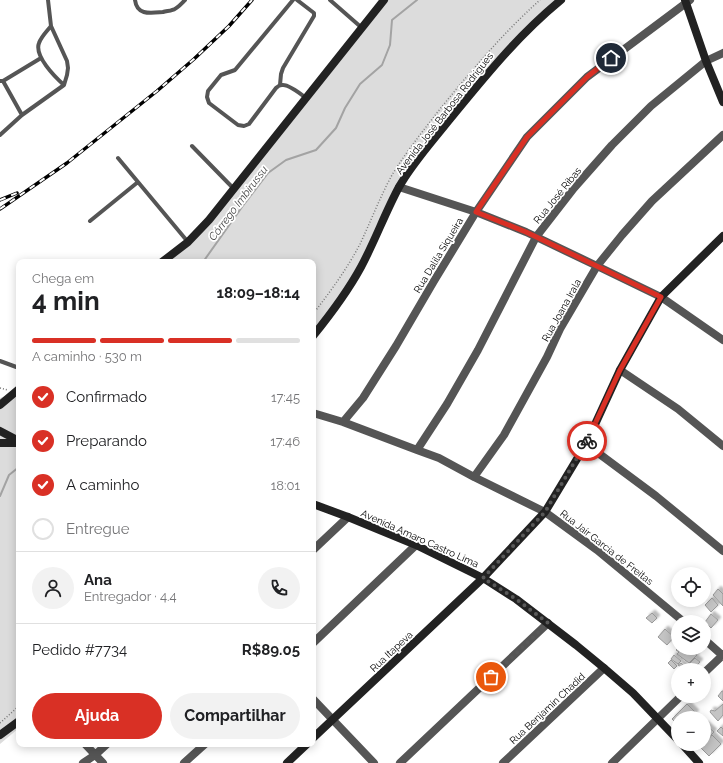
<!DOCTYPE html>
<html lang="pt">
<meta charset="utf-8">
<style>
body{margin:0;font-family:Raleway,sans-serif;background:#f2f2f2;color:#202124;height:100vh;display:flex;flex-direction:column;font-size:15px;white-space:nowrap}
*{box-sizing:border-box;margin:0}
p{font-size:13px;color:#757577}
.icon{flex:none;width:22px;height:22px;fill:none;stroke:currentColor;stroke-width:2;stroke-linecap:round;stroke-linejoin:round}
.map{position:relative;flex:1;overflow:hidden}
.sheet{position:absolute;left:16px;top:259px;width:300px;height:488px;display:flex;flex-direction:column;background:#fff;border-radius:8px;box-shadow:0 2px 10px #0003}
.sheet>*{flex:none}
.tools{position:absolute;left:671px;top:567px;display:grid;gap:8px}
.tools a{display:grid;place-items:center;width:40px;height:40px;border-radius:50%;background:#fff;box-shadow:0 2px 10px #0003;font-size:20px}
.pin{position:absolute;display:grid;place-items:center;width:34px;height:34px;color:#fff;margin:-17px;border:2px solid #fff;border-radius:50%;box-shadow:0 1px 4px #0007}
.courier{position:absolute;display:grid;place-items:center;width:40px;height:40px;margin:-20px;border:3px solid #d93025;border-radius:50%;background:#fff;color:#222;box-shadow:0 1px 5px #0007}
.summary em{font-style:normal;font-weight:700}
.summary div{display:flex;flex-direction:column-reverse}
.summary{display:flex;align-items:center;justify-content:space-between;height:68px;padding:0 16px}
h1{font-size:26px;font-weight:700;line-height:30px}
.bar{display:grid;grid-template-columns:repeat(4,1fr);gap:6px 4px;align-content:center;height:48px;padding:0 16px}
.bar i{height:5px;border-radius:3px;background:#e0e0e0}
.bar .active{background:#d93025}
.bar p{grid-column:span 4}
.line{display:flex;align-items:center;gap:10px;padding:0 16px;border-top:1px solid #e0e0e0}
.line div{flex:1}
.round{display:grid;place-items:center;flex:none;width:42px;height:42px;border-radius:21px;background:#f2f2f2}
ol{padding:0 16px;list-style:none}
li{display:flex;align-items:center;gap:12px;height:44px}
li p{margin-inline-start:auto}
li .icon{padding:4px;border-radius:50%;background:#d93025;color:#fff;stroke-width:4}
li:last-child{color:#757577}
li i{width:22px;height:22px;border:2px solid #e0e0e0;border-radius:50%}
.cta{display:flex;gap:8px;margin-top:auto;padding:8px 16px}
.cta a{flex:1;height:46px;border-radius:24px;background:#d93025;color:#fff;font-size:16px;font-weight:700;line-height:46px;text-align:center}
.cta a+a{background:#f2f2f2;color:#202124}
.map>svg:first-child{display:block}
</style>
<div class="map">
<svg width="723" height="763" viewBox="0 0 723 763">
<defs>
<filter id="shadow"><feDropShadow dx="3" dy="-3" stdDeviation="1" flood-color="#0004"/></filter>
</defs>
<rect width="100%" height="100%" fill="#fff"/>
<!-- green -->
<path fill="#dcdcdc" d="M383,0H558L544,11L414,163L363,263L313,335V262H158L172,253L189,238Z
M19,387V440L0,441V398L13,393Z
M0,447H19V728L0,744Z"/>
<g fill="none" stroke-linecap="round" stroke-linejoin="round">
<!-- stream -->
<path stroke="#a3a3a3" stroke-width="2" d="M203,262L242,207L268,173L286,160L316,150L336,128L345,108L360,84L382,65L390,45L392,20L417,0
M0,496L9,475L19,467"/>
</g>
<!-- building -->
<path fill="#c4c4c4" stroke="#999" filter="url(#shadow)" d="M718,589L723,594V606L713,595Z
M712,598L718,605L711,612L705,605Z
M652,613L657,618L652,623L646,618Z
M711,614L718,620L711,628L705,622Z
M665,629L674,637L667,645L658,637Z
M678,648H691L694,650L693,653L697,655L689,663L677,654L679,652L676,650Z
M674,655L681,661L678,664L671,659Z
M695,658L700,662L692,670H690L688,668L690,663Z
M671,660L677,666L674,669L668,663Z
M681,663L687,668L685,670L678,665Z
M722,691H723V701L718,696Z
M687,704L696,713L690,718H678V725L672,719Z
M723,704V715L718,721L710,712L711,710L715,711Z
M705,724L714,732L707,739L704,736V725Z
M721,727L723,729V736L717,731Z
M712,735L721,744L709,756L701,748Z"/>
<g fill="none" stroke-linecap="round" stroke-linejoin="round">
<!-- path -->
<path stroke="#777" stroke-width="1.5" stroke-dasharray="1 2" stroke-linecap="butt" d="M313,314C330,292 347,269 360,244C371,221 380,197 392,175C406,152 423,131 440,109C471,71 503,33 540,0
M0,388L8,390
M17,399L19,403
M19,419V425
M0,723L19,706"/>
<!-- lane -->
<path stroke="#555" stroke-width="4" d="M48,0L51,26L67,61L68,68L67,75L64,85C55,77 34,56 39,43C41,37 47,31 51,26
M135,0C137,16 151,13 163,12C166,11 170,11 172,10C177,9 181,4 185,0
M293,0L235,70L221,75L208,91L207,97L209,103L238,125L244,126L249,124L276,88C278,86 279,85 282,85C288,84 301,94 306,98
M330,0L362,28
M0,81H3L41,58
M3,81L22,115
M280,85L281,74L283,68L314,16V13L297,0
M0,135L22,115L64,85
M192,146L234,189
M118,158L188,242
M90,221L138,182
M0,361L19,368"/>
<!-- street -->
<path stroke="#555" stroke-width="8" d="M399,187L476,212L526,232L597,266L661,297L723,340
M620,370L678,409L723,446
M313,413L343,422L417,450L439,458L474,477L545,512L597,550L684,622
M343,422L363,398L396,346L434,281L476,212L527,137L587,77L690,0
M586,444L656,496L723,551
M417,450L447,404L478,350L536,237L574,188L612,145L651,106L706,61L723,53
M474,477L504,435L547,357L560,329L597,266L622,235L652,201L723,135
M313,550L348,517
M704,639L722,655
M313,643L416,545
M704,673L723,655
M313,699L374,763
M85,744L103,763
M83,763L95,755L107,744
M184,763L205,744
M400,763L548,623
M503,763L604,668
M612,763L681,696"/>
<!-- secondary -->
<path stroke="#222" stroke-width="8" d="M685,0L706,61L723,102
M162,262L188,242L209,220L384,0
M313,336C330,315 348,291 361,267C375,241 385,213 399,187C412,164 430,144 446,124C483,79 516,37 561,0
M0,405L19,389
M0,431L19,441
M0,443H19
M313,504L348,517L416,545L483,578L516,599L576,645L604,668L633,693L678,740
M0,735L19,721
M313,738L483,578L545,512L586,444L620,370L661,297L723,236
M682,744L699,763
M287,763L307,744"/>
<!-- rail casing -->
<g stroke="#000" stroke-width="3.5">
<path id="rail" d="M0,200L17,193
M0,209L67,163L157,91L194,59L229,26L252,0"/>
</g>
<!-- rail -->
<use href="#rail" stroke="#fff" stroke-width="2" stroke-dasharray="6" stroke-linecap="butt"/>
</g>
<g fill="none" stroke-linecap="round" stroke-linejoin="round">
<!-- done -->
<path stroke="#595959" stroke-width="4" stroke-dasharray="0 7.2" d="M491,677L548,623L516,599L483,578L545,512L587,441"/>
<!-- route -->
<path stroke="#d93025" stroke-width="5" d="M587,441L620,370L661,297L526,232L476,212L527,137L587,77L611,58"/>
</g>
<g text-anchor="middle" stroke-width="3.5" stroke-linejoin="round" paint-order="stroke">
<!-- street labels -->
<g font-size="10" fill="#000" stroke="#fff">
<text transform="translate(444 113) rotate(-52)" y="4">Avenida José Barbosa Rodrigues</text>
<text transform="translate(557 195) rotate(-51)" y="4">Rua José Ribas</text>
<text transform="translate(438 255) rotate(-59)" y="4">Rua Dalila Siqueira</text>
<text transform="translate(561 310) rotate(-61)" y="4">Rua Joana Irala</text>
<text transform="translate(420 538) rotate(24)" y="4">Avenida Amaro Castro Lima</text>
<text transform="translate(607 547) rotate(38)" y="4">Rua Jair Garcia de Freitas</text>
<text transform="translate(391 651) rotate(-43)" y="4">Rua Itapeva</text>
<text transform="translate(547 708) rotate(-43)" y="4">Rua Benjamin Chadid</text>
</g>
<!-- water labels -->
<g font-size="11" font-style="italic" fill="#444" stroke="#fff">
<text transform="translate(238 203) rotate(-53)" y="4">Córrego Imbirussu</text>
</g>
</g>
</svg>
<div class="tools">
<a><svg class="icon" aria-label="locate" viewBox="0 0 24 24"><circle cx="12" cy="12" r="6"/><path d="M12 2v4M12 18v4M2 12h4M18 12h4"/></svg></a>
<a><svg class="icon" aria-label="layers" viewBox="0 0 24 24"><path d="M12 4l9 5-9 5-9-5zM3 14l9 5 9-5"/></svg></a>
<a>+</a>
<a>−</a>
</div>
<div class="pin" style="left:491px;top:677px;background:#ea580c"><svg class="icon" aria-label="bag" viewBox="0 0 24 24"><path d="M5 8h14l-1 12H6zM9 8a3 3 0 0 1 6 0"/></svg></div>
<div class="pin" style="left:611px;top:58px;background:#1f2937"><svg class="icon" aria-label="home" viewBox="0 0 24 24"><path d="M3 11l9-7 9 7M6 9v11h12V9"/></svg></div>
<div class="courier" style="left:587px;top:441px"><svg class="icon" aria-label="bike" viewBox="0 0 24 24"><circle cx="6" cy="16" r="4"/><circle cx="18" cy="16" r="4"/><path d="M6 16l4-8h5l3 8M10 8l3 8H6M13 5h3"/></svg></div>
<section class="sheet">
<div class="summary"><div><h1>4 min</h1><p>Chega em</p></div><em>18:09–18:14</em></div>
<div class="bar"><i class="active"></i><i class="active"></i><i class="active"></i><i></i><p>A caminho · 530 m</p></div>
<ol>
<li><svg class="icon" aria-label="check" viewBox="0 0 24 24"><path d="M5 12l5 5 9-10"/></svg>Confirmado<p>17:45</p></li>
<li><svg class="icon" aria-label="check" viewBox="0 0 24 24"><path d="M5 12l5 5 9-10"/></svg>Preparando<p>17:46</p></li>
<li><svg class="icon" aria-label="check" viewBox="0 0 24 24"><path d="M5 12l5 5 9-10"/></svg>A caminho<p>18:01</p></li>
<li><i></i>Entregue</li>
</ol>
<div class="line" style="height:72px"><a class="round"><svg class="icon" aria-label="person" viewBox="0 0 24 24"><circle cx="12" cy="8" r="4"/><path d="M4 21q1-7 8-7t8 7"/></svg></a><div><b>Ana</b><p>Entregador · 4.4</p></div><a class="round"><svg class="icon" aria-label="phone" viewBox="0 0 24 24"><path d="M5 4h4l2 5-3 2q2 4 5 5l2-3 5 2v4C11 20 4 13 5 4z"/></svg></a></div>
<div class="line" style="height:52px"><div>Pedido #7734</div><b>R$89.05</b></div>
<div class="cta"><a>Ajuda</a><a>Compartilhar</a></div>
</section>
</div>
